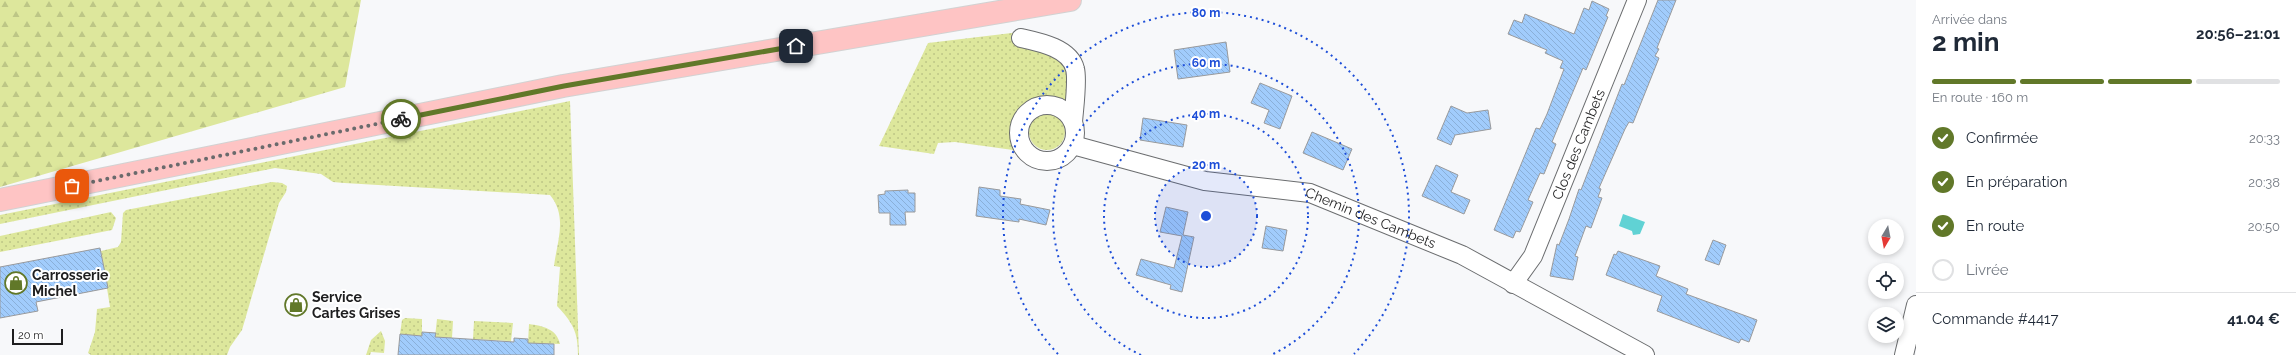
<!DOCTYPE html>
<html lang="fr">
<meta charset="utf-8">
<style>
body{margin:0;font-family:Raleway,sans-serif;background:#f2f2f3;color:#1f2937;height:100vh;display:flex;flex-direction:column;font-size:15px;white-space:nowrap}
*{box-sizing:border-box;margin:0}
p{font-size:13px;color:#747a83}
.icon{flex:none;width:22px;height:22px;fill:none;stroke:currentColor;stroke-width:2;stroke-linecap:round;stroke-linejoin:round}
.map{position:relative;flex:1;overflow:hidden}
.details{display:flex;flex-direction:column;background:#fff;width:380px}
.details>*{flex:none}
.needle{width:26px;rotate:190deg}
.controls{position:absolute;left:1868px;top:219px;display:grid;gap:8px}
.controls a{display:grid;place-items:center;width:36px;height:36px;border-radius:50%;background:#fff;box-shadow:0 2px 6px #0003;font-size:20px}
.scale{position:absolute;left:12px;bottom:10px;width:51px;box-sizing:border-box;padding-left:4px;border:2px solid #1e1e1f;border-top:0;font-size:11px;line-height:14px;white-space:nowrap;color:#1e1e1f;-webkit-text-stroke:3px #fff;paint-order:stroke}
.pin{position:absolute;display:grid;place-items:center;width:34px;height:34px;color:#fff;margin:-17px;border-radius:8px;box-shadow:0 2px 6px #0006}
.courier{position:absolute;display:grid;place-items:center;width:40px;height:40px;margin:-20px;border:3px solid #617829;border-radius:50%;background:#fff;color:#222;box-shadow:0 1px 5px #0007}
.summary em{font-style:normal;font-weight:700}
.summary div{display:flex;flex-direction:column-reverse}
.summary{display:flex;align-items:center;justify-content:space-between;height:68px;padding:0 16px}
h1{font-size:26px;font-weight:700;line-height:30px}
.bar{display:grid;grid-template-columns:repeat(4,1fr);gap:6px 4px;align-content:center;height:48px;padding:0 16px}
.bar i{height:5px;border-radius:3px;background:#e0e1e3}
.bar .on{background:#617829}
.bar p{grid-column:span 4}
.line{display:flex;align-items:center;gap:10px;padding:0 16px;border-top:1px solid #e0e1e3}
.line div{flex:1}
ol{padding:0 16px;list-style:none}
li{display:flex;align-items:center;gap:12px;height:44px}
li p{margin-inline-start:auto}
li .icon{padding:4px;border-radius:50%;background:#617829;color:#fff;stroke-width:4}
li:last-child{color:#747a83}
li i{width:22px;height:22px;border:2px solid #e0e1e3;border-radius:50%}
main{display:flex;flex:1;min-height:0}
.map>svg:first-child{display:block}
</style>
<main>
<div class="map">
<svg width="1916" height="355" viewBox="0 0 1916 355">
<defs>
<pattern id="grass-dots" width="8" height="8" patternUnits="userSpaceOnUse"><rect width="8" height="8" fill="#dde79c"/><path d="M2 2h.1M6 6h.1" fill="none" stroke="#bdc686" stroke-width="1.8" stroke-linecap="round"/></pattern>
<pattern id="forest-firs" width="22" height="20" patternUnits="userSpaceOnUse"><rect width="22" height="20" fill="#dde79c"/><path d="M5 1l3.5 6h-7zM16 11l3.5 6h-7z" fill="#bdc686"/></pattern>
<pattern id="building-back-hatch" width="6" height="6" patternUnits="userSpaceOnUse"><rect width="6" height="6" fill="#a1ccfc"/><path d="M-1 5l2 2M0 0l6 6M5-1l2 2" fill="none" stroke="#8aafd8"/></pattern>
</defs>
<rect width="100%" height="100%" fill="#f7f8fa"/>
<!-- grass -->
<path fill="url(#grass-dots)" d="M1020,32L1051,52L1072,71L1066,104C1048,97 1017,98 1013,123C1012,133 1018,141 1013,150L955,142L938,143L934,154L879,146L928,43Z
M570,101L579,355H578C578,332 573,323 557,306L560,267L554,266C557,241 568,217 550,195L344,183L333,182L321,174L275,168L0,224V215Z
M1029 132a18 18 0 1 1 36 0a18 18 0 1 1-36 0Z
M272,182L282,183L287,186L286,192L279,203L242,330L230,347L227,355H91L88,353L95,332L97,309L110,307L101,251L118,247L121,242L123,213L126,210Z
M111,212L116,218L112,230L0,252V236Z
M405,318L422,319V336L400,334L402,320Z
M437,319L453,321L452,338L435,337Z
M474,321L513,323L511,341L473,339Z
M529,324C543,326 557,329 560,344L528,343Z
M381,331L385,341L384,353L371,352L370,355H366L371,340Z"/>
<!-- forest -->
<path fill="url(#forest-firs)" d="M0,0H361L345,87L0,187Z"/>
<!-- water -->
<path fill="#60d2d4" d="M1623,214L1645,222L1640,234L1633,235L1632,231L1619,226Z"/>
<!-- building -->
<path fill="url(#building-back-hatch)" stroke="#999a9c" d="M1658,0H1676L1657,48L1659,49L1655,56L1659,58L1633,123L1629,122L1625,129L1599,188L1601,189L1598,197L1602,198L1591,228L1586,226L1575,256L1578,257L1573,280L1550,276L1557,244L1559,245L1569,219L1579,189L1581,190L1622,84L1624,85Z
M1592,1L1609,9L1606,16L1608,17L1586,70L1583,68L1559,125L1552,142L1556,144L1544,174L1540,173L1528,200L1533,202L1520,232L1516,231L1513,238L1494,230L1536,128L1540,129L1547,114L1564,69L1560,68L1563,61L1545,53L1547,50L1508,34L1514,20L1522,23L1525,14L1574,34L1584,8L1589,10Z
M1226,42L1230,72L1178,79L1174,50Z
M1260,83L1292,96L1280,129L1264,123L1269,110L1251,103Z
M1451,106L1467,113L1488,110L1491,129L1455,135L1451,145L1437,139Z
M1143,118L1187,125L1183,147L1140,140Z
M1312,132L1352,149L1343,170L1303,153Z
M1436,165L1458,175L1451,192L1470,200L1464,214L1422,196Z
M979,187L1000,190V196L1021,199L1020,204L1050,210L1046,225L1019,219V222L976,216Z
M908,190V193H915V212H905L906,225H890V213H879L878,195L885,194V191Z
M1166,207L1188,212L1183,235L1194,237L1182,292L1170,289L1171,285L1136,275L1141,259L1174,268L1182,236L1160,232Z
M1266,226L1287,230L1283,251L1262,248Z
M1713,240L1726,245L1719,265L1705,260Z
M100,248L108,288L36,302L38,311L0,318V267Z
M1618,251L1660,266L1656,276L1688,289L1686,294L1757,320L1749,342L1741,339L1739,343L1657,311L1662,296L1606,275L1614,254L1616,255Z
M422,332L436,333L435,337L452,338L514,342V338L528,339V343L554,344V355H398L400,334L422,336Z"/>
<g fill="none" stroke-linecap="round" stroke-linejoin="round">
<!-- minor casing -->
<g stroke="#6b6d6f" stroke-width="20">
<g id="minor">
<path d="M1021,38C1039,42 1070,48 1075,69C1078,80 1074,109 1073,122"/>
<circle cx="1047" cy="133" r="28"/>
<path id="s1" d="M1073,145L1205,181L1310,193L1462,255L1645,355"/>
<path id="s2" d="M1513,284L1533,256L1637,0"/>
<path d="M1904,355L1916,305"/>
</g>
</g>
<!-- major casing -->
<g stroke="#d2d2d2" stroke-width="24">
<path id="major" d="M0,200L563,86L1070,0"/>
</g>
<!-- minor -->
<use href="#minor" stroke="#fff" stroke-width="18"/>
<!-- major -->
<use href="#major" stroke="#fec4c4" stroke-width="22"/>
</g>
<g fill="none" stroke-linecap="round" stroke-linejoin="round">
<!-- done -->
<path stroke="#6a6a6c" stroke-width="4" stroke-dasharray="0 7.2" d="M72,186L401,119"/>
<!-- route -->
<path stroke="#617829" stroke-width="5" d="M401,119L564,86L796,46"/>
</g>
<!-- distance rings -->
<circle cx="1206" cy="216" r="51" fill="#1d4ed8" fill-opacity=".12"/>
<g fill="none" stroke="#1d4ed8" stroke-width="2" stroke-dasharray="2 4">
<circle cx="1206" cy="216" r="51"/>
<circle cx="1206" cy="216" r="102"/>
<path d="M1141 355A153 153 0 1 1 1271 355"/>
<path d="M1058 354A203 203 0 1 1 1354 354"/>
</g>
<!-- icons -->
<defs>
<g id="shop-ring" transform="scale(1.15)"><circle r="9.5" fill="#fff" stroke="#617829" stroke-width="1.5"/><path d="M-5-2.5h2.3a2.7 3.5 0 0 1 5.4 0H5L5.5 6h-11ZM-1.5-2.5h3a1.5 2.3 0 0 0-3 0Z" fill="#617829"/></g>
</defs>
<g fill-rule="evenodd">
<use href="#shop-ring" x="16" y="283"/>
<use href="#shop-ring" x="296" y="305"/>
</g>
<g text-anchor="middle" stroke-width="4" stroke-linejoin="round" paint-order="stroke">
<!-- street labels -->
<g font-size="14" fill="#1e1e1f" stroke="#fff">
<text dy="5" stroke="none"><textPath href="#s2" startOffset="155">Clos des Cambets</textPath></text>
<text dy="5" stroke="none"><textPath href="#s1" startOffset="308">Chemin des Cambets</textPath></text>
</g>
<!-- poi labels -->
<g font-size="14" font-weight="bold" fill="#1e1e1f" stroke="#fff" text-anchor="start">
<text x="32" y="280">Carrosserie<tspan x="32" dy="16">Michel</tspan></text>
<text x="312" y="302">Service<tspan x="312" dy="16">Cartes Grises</tspan></text>
</g>
</g>
<circle cx="1206" cy="216" r="6" fill="#1d4ed8" stroke="#fff" stroke-width="2"/>
<g font-size="12" text-anchor="middle" font-weight="bold" fill="#1d4ed8" stroke="#fff" stroke-width="4" stroke-linejoin="round" paint-order="stroke">
<text x="1206" y="17">80 m</text>
<text x="1206" y="67">60 m</text>
<text x="1206" y="118">40 m</text>
<text x="1206" y="169">20 m</text>
</g>
</svg>
<div class="controls">
<a><svg class="needle" viewBox="-14 -14 28 28"><path d="M0-13l5 13h-10z" fill="#e53935"/><path d="M0 13l5-13h-10z" fill="#747a83"/></svg></a>
<a><svg class="icon" aria-label="locate" viewBox="0 0 24 24"><circle cx="12" cy="12" r="6"/><path d="M12 2v4M12 18v4M2 12h4M18 12h4"/></svg></a>
<a><svg class="icon" aria-label="layers" viewBox="0 0 24 24"><path d="M12 4l9 5-9 5-9-5zM3 14l9 5 9-5"/></svg></a>
</div>
<div class="scale">20 m</div>
<div class="pin" style="left:72px;top:186px;background:#ea580c"><svg class="icon" aria-label="bag" viewBox="0 0 24 24"><path d="M5 8h14l-1 12H6zM9 8a3 3 0 0 1 6 0"/></svg></div>
<div class="pin" style="left:796px;top:46px;background:#1f2937"><svg class="icon" aria-label="home" viewBox="0 0 24 24"><path d="M3 11l9-7 9 7M6 9v11h12V9"/></svg></div>
<div class="courier" style="left:401px;top:119px"><svg class="icon" aria-label="bike" viewBox="0 0 24 24"><circle cx="6" cy="16" r="4"/><circle cx="18" cy="16" r="4"/><path d="M6 16l4-8h5l3 8M10 8l3 8H6M13 5h3"/></svg></div>
</div>
<section class="details">
<div class="summary"><div><h1>2 min</h1><p>Arrivée dans</p></div><em>20:56–21:01</em></div>
<div class="bar"><i class="on"></i><i class="on"></i><i class="on"></i><i></i><p>En route · 160 m</p></div>
<ol>
<li><svg class="icon" aria-label="check" viewBox="0 0 24 24"><path d="M5 12l5 5 9-10"/></svg>Confirmée<p>20:33</p></li>
<li><svg class="icon" aria-label="check" viewBox="0 0 24 24"><path d="M5 12l5 5 9-10"/></svg>En préparation<p>20:38</p></li>
<li><svg class="icon" aria-label="check" viewBox="0 0 24 24"><path d="M5 12l5 5 9-10"/></svg>En route<p>20:50</p></li>
<li><i></i>Livrée</li>
</ol>
<div class="line" style="height:52px"><div>Commande #4417</div><b>41.04 €</b></div>
</section>
</main>
